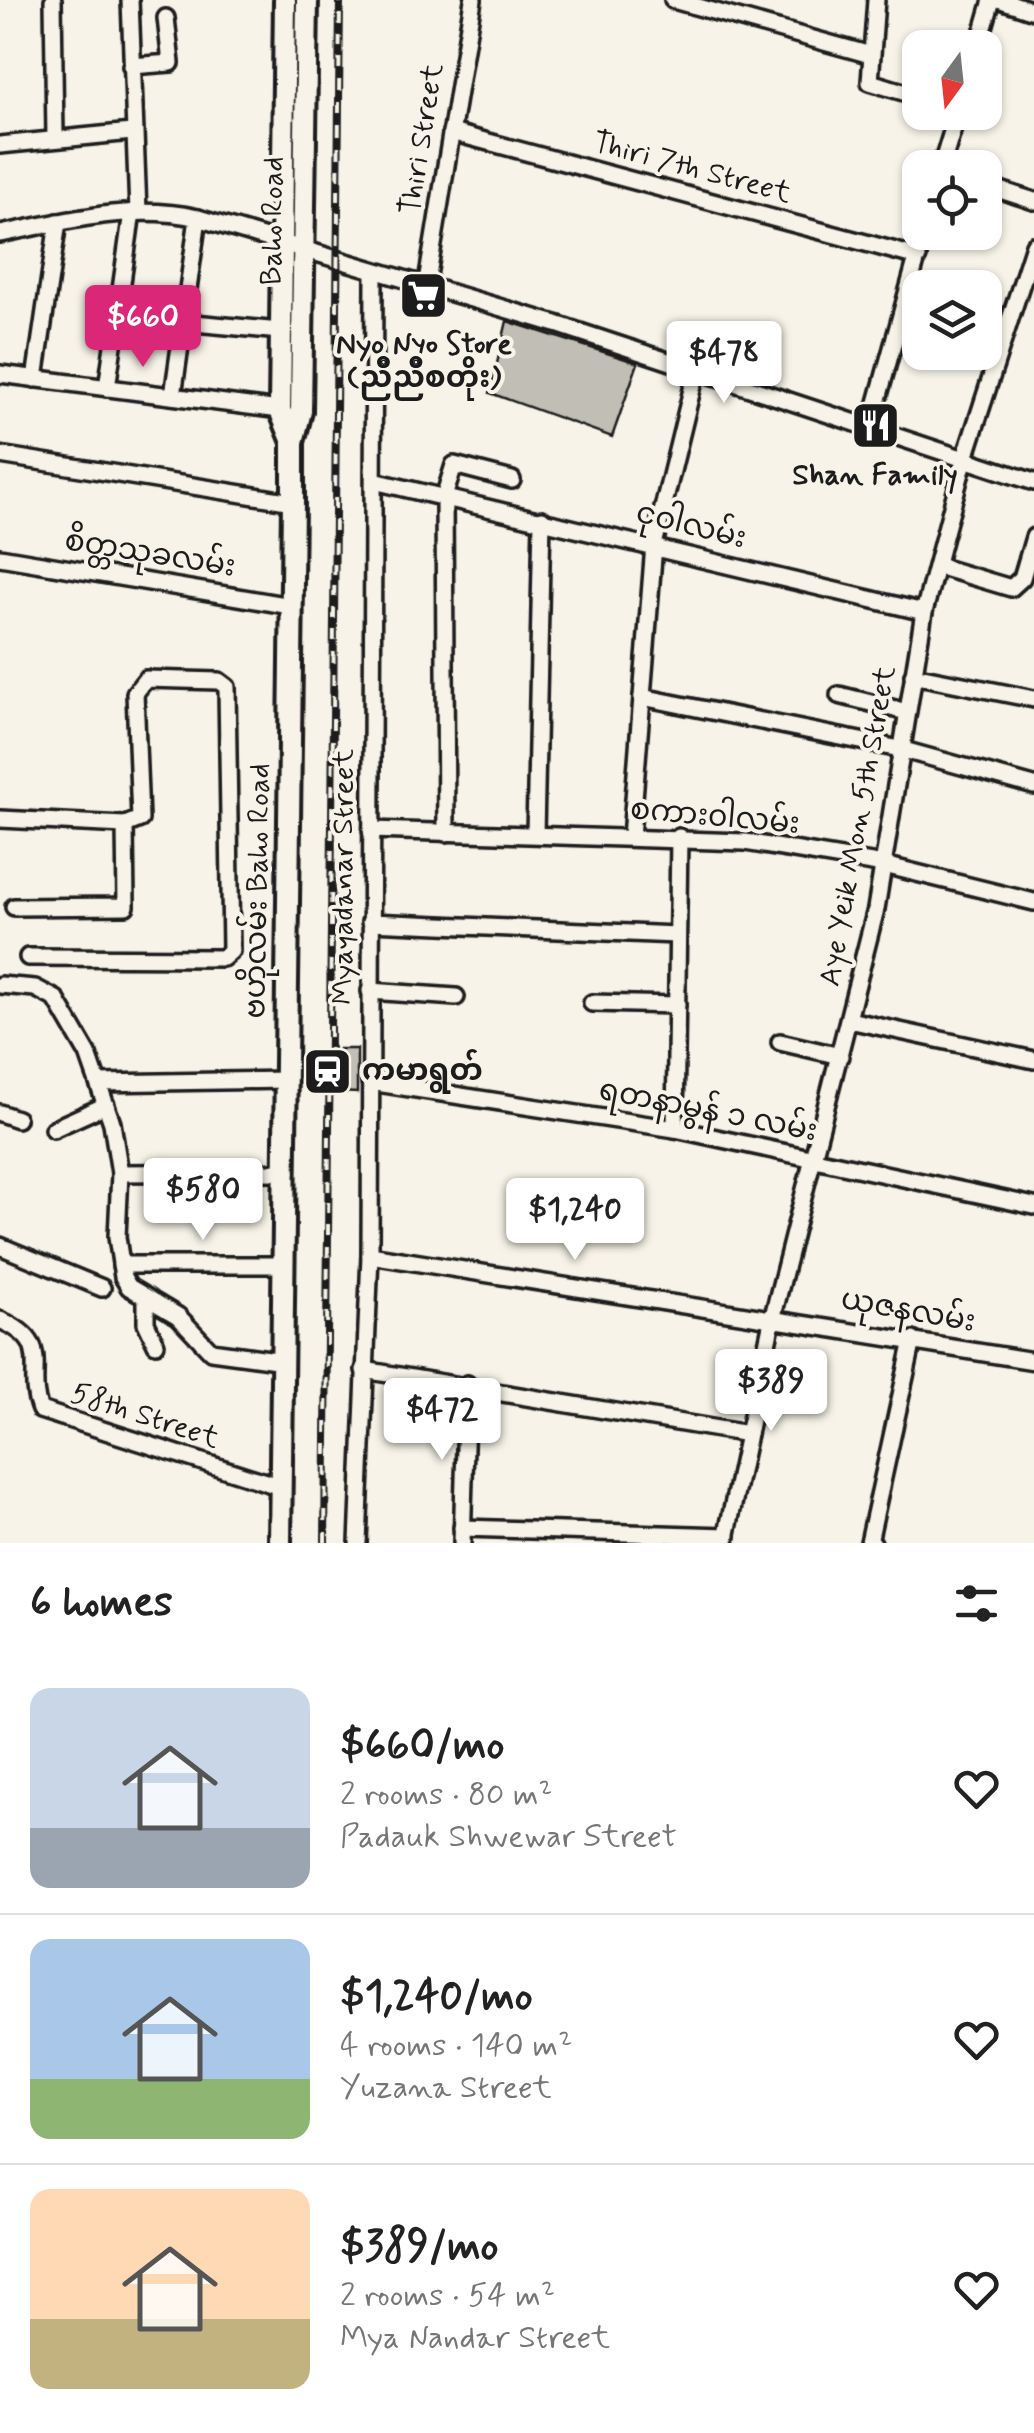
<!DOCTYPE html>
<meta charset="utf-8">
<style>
body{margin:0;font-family:Mynerve,"Noto Sans Myanmar",sans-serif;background:#f6f6f6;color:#222;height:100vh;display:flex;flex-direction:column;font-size:38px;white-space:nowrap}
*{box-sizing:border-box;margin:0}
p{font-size:32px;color:#767676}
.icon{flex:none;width:55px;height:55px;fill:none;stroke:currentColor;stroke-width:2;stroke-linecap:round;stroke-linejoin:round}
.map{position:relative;height:1543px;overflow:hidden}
.details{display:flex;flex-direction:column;background:#fff;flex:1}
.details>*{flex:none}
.needle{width:65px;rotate:195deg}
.controls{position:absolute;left:902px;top:30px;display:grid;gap:20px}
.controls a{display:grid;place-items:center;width:100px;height:100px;border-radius:20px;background:#fff;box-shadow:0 2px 8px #0004;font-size:50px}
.price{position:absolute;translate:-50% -85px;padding:0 22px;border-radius:10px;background:#fff;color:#222;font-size:32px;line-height:65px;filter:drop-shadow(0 2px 5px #0008)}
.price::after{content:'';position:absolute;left:50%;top:60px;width:30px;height:22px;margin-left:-15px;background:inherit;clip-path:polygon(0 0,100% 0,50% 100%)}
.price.on{background:#db2777;color:#fff}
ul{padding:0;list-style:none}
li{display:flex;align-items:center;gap:30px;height:250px;padding:0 30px}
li+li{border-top:2px solid #e0e0e0}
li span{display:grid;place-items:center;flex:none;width:280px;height:200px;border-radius:20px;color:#555}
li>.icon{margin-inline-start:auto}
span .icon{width:120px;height:120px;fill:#fffc;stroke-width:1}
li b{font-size:42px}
h2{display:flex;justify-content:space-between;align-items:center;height:120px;padding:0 30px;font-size:42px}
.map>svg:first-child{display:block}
.building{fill:#c0beb5;stroke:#1c1c1c;stroke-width:2.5}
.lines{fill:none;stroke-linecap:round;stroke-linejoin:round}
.minor-casing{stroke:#1c1c1c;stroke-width:22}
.major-casing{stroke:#1c1c1c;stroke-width:28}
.minor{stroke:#f7f3e8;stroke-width:15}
.major{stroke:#f7f3e8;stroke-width:20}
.rail-casing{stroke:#1c1c1c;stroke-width:8}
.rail{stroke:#f7f3e8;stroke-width:4;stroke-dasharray:11;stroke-linecap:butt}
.labels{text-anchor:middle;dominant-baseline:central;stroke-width:8;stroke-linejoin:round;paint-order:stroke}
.street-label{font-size:30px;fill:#1c1c1c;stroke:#f7f3e8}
.poi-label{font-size:30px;font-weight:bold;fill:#1c1c1c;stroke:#f7f3e8}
</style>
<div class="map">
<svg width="1034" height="1543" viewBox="0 0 1034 1543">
<rect width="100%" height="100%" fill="#f7f3e8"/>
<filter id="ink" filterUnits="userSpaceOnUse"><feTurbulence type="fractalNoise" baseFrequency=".01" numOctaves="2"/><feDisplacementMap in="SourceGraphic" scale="20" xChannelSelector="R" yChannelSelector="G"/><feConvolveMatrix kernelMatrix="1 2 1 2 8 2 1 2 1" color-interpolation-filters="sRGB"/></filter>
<g filter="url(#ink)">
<g class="building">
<polygon points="507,321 638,363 612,437 490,393"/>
<polygon points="339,1049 357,1049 357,1093 339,1092"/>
</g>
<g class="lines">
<defs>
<g id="minor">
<polyline points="53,0 55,137"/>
<polyline points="130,0 138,212"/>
<polyline points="673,0 871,55"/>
<polyline points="876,0 870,82 920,97"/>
<polyline points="1001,0 1034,11"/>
<polyline points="978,48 992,0"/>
<polyline points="131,66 171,63 166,18"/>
<polyline points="451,132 918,257"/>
<polyline points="0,145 132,132"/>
<polyline points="941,168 958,112"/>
<polyline points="985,185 1034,201"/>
<path d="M0 234C66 221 131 203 198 218L556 324 1034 482"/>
<polyline points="426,288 473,0"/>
<polyline points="183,322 280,331"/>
<polyline points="0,374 280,410"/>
<polyline points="35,379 58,222"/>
<polyline points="107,388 132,212"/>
<polyline points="173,396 198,218"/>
<polyline points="870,428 924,232"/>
<polyline points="0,455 293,502"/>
<polyline points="374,481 924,612"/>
<polyline points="0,557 291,606"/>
<polyline points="937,566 1011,588 1022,578 1034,537"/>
<polyline points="913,675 1034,699"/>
<polyline points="839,695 907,712"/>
<polyline points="642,697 900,749 1034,786"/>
<polyline points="0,819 125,825 140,819 135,693 146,679 219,681 227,687 231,951 223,958 28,957"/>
<polyline points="371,830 745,842 884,865 1034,902"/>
<polyline points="446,833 444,497 454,465 512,480"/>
<polyline points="535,834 542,519"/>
<polyline points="631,837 654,545 696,373"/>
<polyline points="14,907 126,906 125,825"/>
<polyline points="370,922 677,935"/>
<polyline points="0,985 35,988 56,999 88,1054 112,1123 120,1173 117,1237 123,1277 129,1287 178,1316 211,1351 284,1361"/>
<polyline points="370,991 456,997"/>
<polyline points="592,1003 677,1005"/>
<polyline points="849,1020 1034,1060"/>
<polyline points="780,1042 840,1056"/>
<polyline points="370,1082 675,1129 1034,1206"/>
<polyline points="98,1083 287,1080"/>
<polyline points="0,1113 17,1119"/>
<polyline points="53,1129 106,1105"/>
<polyline points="675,1129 679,837"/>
<polyline points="120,1173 287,1172"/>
<polyline points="0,1246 102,1288"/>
<polyline points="370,1255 1034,1361"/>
<polyline points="121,1265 285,1265"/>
<polyline points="146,1297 146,1323 156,1344"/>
<path d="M0 1320C56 1344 24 1370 40 1410L281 1487"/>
<polyline points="364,1370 748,1434"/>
<polyline points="462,1528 727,1536"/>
<polyline points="358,1543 370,1255 374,272"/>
<polyline points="462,1543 467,1384"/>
<polyline points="725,1543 773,1316 876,909 924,612 964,461 1034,245"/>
<polyline points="873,1543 869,1542 913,1340"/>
</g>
<g id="major">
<polyline points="293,442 301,411 307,0"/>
<polyline points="280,1543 293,502 293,442 280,410 285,0"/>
</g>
</defs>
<use href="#minor" class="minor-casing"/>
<use href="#major" class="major-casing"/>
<use href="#minor" class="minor"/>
<use href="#major" class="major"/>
<defs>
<polyline id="rail" points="325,1543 340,0"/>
</defs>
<use href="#rail" class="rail-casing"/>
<use href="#rail" class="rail"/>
</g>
</g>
<defs>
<symbol id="supermarket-square" viewBox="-11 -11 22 22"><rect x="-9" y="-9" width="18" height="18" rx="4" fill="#1c1c1c" stroke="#f7f3e8"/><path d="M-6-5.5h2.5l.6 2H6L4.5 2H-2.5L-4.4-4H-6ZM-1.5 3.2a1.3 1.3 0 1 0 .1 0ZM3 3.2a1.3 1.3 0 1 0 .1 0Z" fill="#fff"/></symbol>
<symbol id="restaurant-square" viewBox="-11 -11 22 22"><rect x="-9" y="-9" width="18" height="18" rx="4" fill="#1c1c1c" stroke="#f7f3e8"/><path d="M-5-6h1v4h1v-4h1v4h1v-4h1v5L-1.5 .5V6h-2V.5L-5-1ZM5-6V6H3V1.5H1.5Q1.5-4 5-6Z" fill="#fff"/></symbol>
<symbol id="station-square" viewBox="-11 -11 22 22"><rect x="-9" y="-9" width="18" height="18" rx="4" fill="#1c1c1c" stroke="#f7f3e8"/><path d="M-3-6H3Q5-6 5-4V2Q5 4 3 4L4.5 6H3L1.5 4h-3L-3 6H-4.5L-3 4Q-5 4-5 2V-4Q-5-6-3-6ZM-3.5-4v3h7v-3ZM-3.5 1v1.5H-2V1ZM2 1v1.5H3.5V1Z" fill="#fff"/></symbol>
</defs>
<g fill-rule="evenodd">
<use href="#supermarket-square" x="396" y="268" width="55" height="55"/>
<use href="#restaurant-square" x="848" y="398" width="55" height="55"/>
<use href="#station-square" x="300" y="1044" width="55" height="55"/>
</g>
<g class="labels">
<g class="street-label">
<text transform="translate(422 139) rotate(-81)">Thiri Street</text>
<text transform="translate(692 168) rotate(15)">Thiri 7th Street</text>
<text transform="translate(273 221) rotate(-89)">Baho Road</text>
<text transform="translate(691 526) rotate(14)">ငုဝါလမ်း</text>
<text transform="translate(150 554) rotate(9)">စိတ္တသုခလမ်း</text>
<text transform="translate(715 817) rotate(5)">စကား၀ါလမ်း</text>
<text transform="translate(858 826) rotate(-80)">Aye Yeik Mon 5th Street</text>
<text transform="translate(343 877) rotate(-90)">Myayadanar Street</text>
<text transform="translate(258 891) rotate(-89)">ဗဟိုလမ်း Baho Road</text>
<text transform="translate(708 1111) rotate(11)">ရတနာမွန် ၁ လမ်း</text>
<text transform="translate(908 1311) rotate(10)">ယုဇနလမ်း</text>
<text transform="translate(145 1416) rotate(18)">58th Street</text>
</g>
<g class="poi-label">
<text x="424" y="344">Nyo Nyo Store<tspan x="424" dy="34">(ညိဳညိဳစတိုး)</tspan></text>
<text x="875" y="475">Shan Family</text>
<text x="362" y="1071" text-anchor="start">ကမာရွတ်</text>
</g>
</g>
</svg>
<div class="controls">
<a><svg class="needle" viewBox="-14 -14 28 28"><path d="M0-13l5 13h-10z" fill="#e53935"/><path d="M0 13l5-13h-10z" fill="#767676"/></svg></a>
<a><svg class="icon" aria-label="locate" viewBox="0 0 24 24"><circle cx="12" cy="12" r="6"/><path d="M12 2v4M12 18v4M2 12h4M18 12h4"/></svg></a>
<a><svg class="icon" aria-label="layers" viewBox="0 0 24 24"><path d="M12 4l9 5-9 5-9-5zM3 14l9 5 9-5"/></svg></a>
</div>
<b class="price on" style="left:143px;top:370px">$660</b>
<b class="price" style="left:724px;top:406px">$478</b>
<b class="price" style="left:203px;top:1243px">$580</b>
<b class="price" style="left:575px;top:1263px">$1,240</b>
<b class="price" style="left:771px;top:1434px">$389</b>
<b class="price" style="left:442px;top:1463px">$472</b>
</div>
<section class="details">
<h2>6 homes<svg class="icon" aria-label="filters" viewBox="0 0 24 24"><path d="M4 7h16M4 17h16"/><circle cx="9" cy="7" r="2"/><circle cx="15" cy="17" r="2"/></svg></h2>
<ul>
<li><span style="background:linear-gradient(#c9d6e8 70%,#9aa5b1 0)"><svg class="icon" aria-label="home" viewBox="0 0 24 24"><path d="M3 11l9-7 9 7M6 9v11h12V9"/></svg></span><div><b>$660/mo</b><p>2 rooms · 80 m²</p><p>Padauk Shwewar Street</p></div><svg class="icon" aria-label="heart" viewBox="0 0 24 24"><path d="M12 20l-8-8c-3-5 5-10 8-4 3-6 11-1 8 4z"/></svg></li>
<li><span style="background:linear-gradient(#a9c7e8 70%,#8fb573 0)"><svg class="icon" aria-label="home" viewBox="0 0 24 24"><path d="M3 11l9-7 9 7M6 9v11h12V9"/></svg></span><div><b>$1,240/mo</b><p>4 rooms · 140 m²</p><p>Yuzana Street</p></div><svg class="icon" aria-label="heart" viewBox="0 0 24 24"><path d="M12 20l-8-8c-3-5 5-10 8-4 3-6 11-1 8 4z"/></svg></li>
<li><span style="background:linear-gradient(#ffd9b3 65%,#c2b280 0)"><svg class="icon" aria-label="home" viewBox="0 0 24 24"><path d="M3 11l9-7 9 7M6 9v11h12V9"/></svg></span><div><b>$389/mo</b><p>2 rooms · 54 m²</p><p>Mya Nandar Street</p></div><svg class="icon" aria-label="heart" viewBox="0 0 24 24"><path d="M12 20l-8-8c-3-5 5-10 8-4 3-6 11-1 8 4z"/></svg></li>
</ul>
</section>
